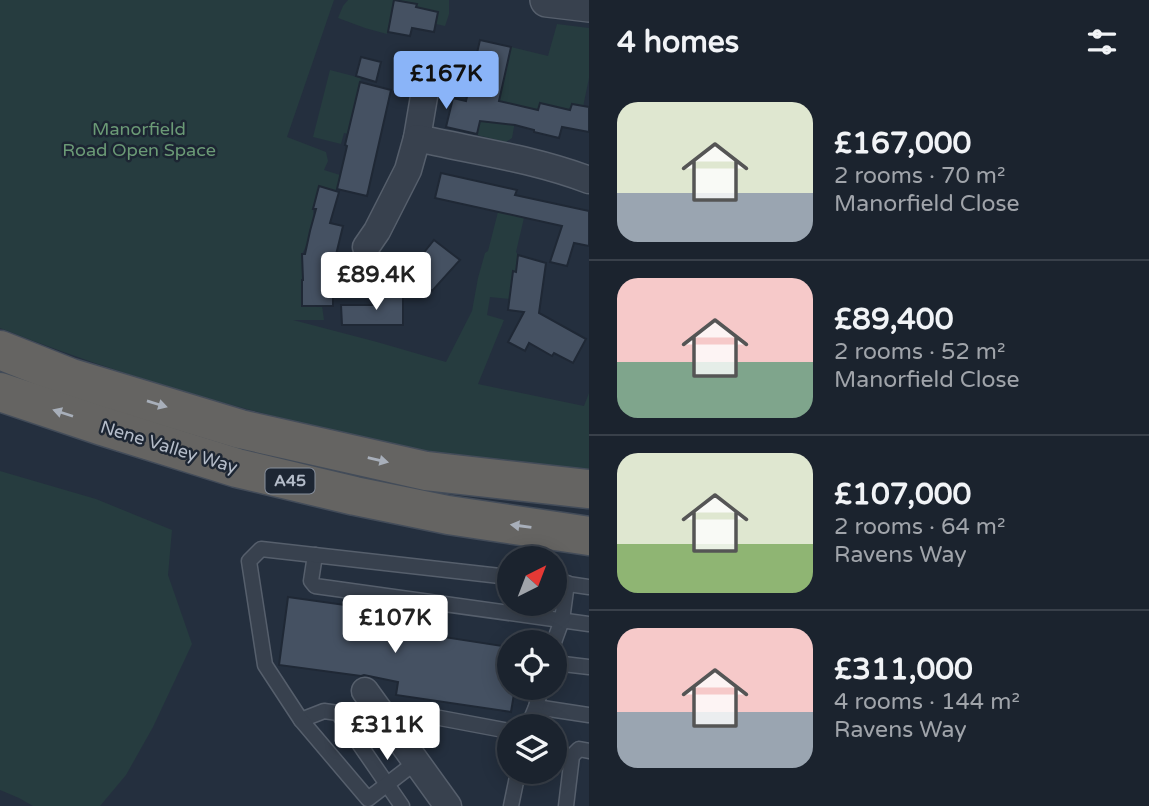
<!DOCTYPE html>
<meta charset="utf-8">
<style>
body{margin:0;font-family:"Varela Round",sans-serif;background:#282f3a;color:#f1f3f6;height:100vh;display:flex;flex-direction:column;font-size:26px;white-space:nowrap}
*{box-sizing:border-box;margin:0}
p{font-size:23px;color:#a0a4aa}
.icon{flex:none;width:38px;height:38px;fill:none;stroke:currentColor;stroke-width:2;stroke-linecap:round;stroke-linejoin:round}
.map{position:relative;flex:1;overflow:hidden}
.details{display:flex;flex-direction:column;background:#1b232e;width:560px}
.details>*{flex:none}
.needle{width:46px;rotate:42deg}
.tools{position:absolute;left:497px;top:546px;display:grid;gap:14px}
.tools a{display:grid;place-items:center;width:70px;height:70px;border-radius:50%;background:#1b232e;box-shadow:0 4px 18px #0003,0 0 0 2px #39404a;font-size:35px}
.price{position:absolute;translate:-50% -60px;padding:0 16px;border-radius:7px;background:#fff;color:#222;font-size:23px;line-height:46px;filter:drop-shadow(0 2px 4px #0008)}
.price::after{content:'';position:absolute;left:50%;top:42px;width:21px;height:16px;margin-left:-10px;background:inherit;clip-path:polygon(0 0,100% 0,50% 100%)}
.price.on{background:#8ab4f8;color:#111}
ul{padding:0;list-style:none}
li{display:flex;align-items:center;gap:21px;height:175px;padding:0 28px}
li+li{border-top:2px solid #39404a}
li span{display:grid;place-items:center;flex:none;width:196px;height:140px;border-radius:21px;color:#555}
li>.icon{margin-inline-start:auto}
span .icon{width:84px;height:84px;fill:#fffc;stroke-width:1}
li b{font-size:30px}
h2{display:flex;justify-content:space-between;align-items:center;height:84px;padding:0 28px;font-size:30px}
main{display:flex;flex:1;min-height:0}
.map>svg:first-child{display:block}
.green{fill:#263c3f}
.building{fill:#455162;stroke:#1f2835;stroke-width:2}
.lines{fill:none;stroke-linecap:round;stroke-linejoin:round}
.service-casing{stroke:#565f6c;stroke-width:17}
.minor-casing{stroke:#565f6c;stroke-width:29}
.tertiary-casing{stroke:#565f6c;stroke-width:36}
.trunk-casing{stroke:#434c59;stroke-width:41}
.service{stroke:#38414e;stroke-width:14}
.minor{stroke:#38414e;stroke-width:26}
.tertiary{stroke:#38414e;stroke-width:33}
.trunk{stroke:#656462;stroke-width:38}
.oneway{fill:#a8afba}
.labels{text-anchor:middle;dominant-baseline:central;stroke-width:5;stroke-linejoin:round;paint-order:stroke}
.shield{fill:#1d2633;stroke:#878f9c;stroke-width:2}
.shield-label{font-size:16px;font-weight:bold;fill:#b4bcc9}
.park-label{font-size:18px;fill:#6b9a76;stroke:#1d2633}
.street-label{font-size:18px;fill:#b4bcc9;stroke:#1d2633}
</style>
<main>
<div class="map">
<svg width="589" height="806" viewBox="0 0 589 806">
<rect width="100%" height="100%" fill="#242f3e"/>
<g class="green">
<path d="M0 0H334L287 137 326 152 328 161 324 170 340 175 336 191 320 186 313 209 314 218 307 244 302 254V306H322L324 320H293L377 342 446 362 472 311 478 278 485 253 488 251 498 212 524 218 516 252 518 255 516 272 514 271 511 299 490 297 487 315 504 320 478 384 584 406 589 393V477C533 469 477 461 422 450 278 421 136 382 0 328Z"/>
<polygon points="348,0 394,0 387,34 365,28 338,18 343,6"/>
<polygon points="397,0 449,0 449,14 445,26 436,24 438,12 416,7 416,4"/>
<polygon points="557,24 589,28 589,78 583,107 570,110 541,103 538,110 518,105 512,138 506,142 477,135 484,101 498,104 511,47 548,56"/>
<polygon points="330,70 361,78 354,107 353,135 344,133 341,144 313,137"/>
<polygon points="0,471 96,499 172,530 168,575 192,644 153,727 126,775 100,806 33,806 19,798 0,790"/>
</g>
<g class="building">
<polygon points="394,0 417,4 416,7 438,12 434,32 412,28 410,36 388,32"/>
<polygon points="480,40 511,47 499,101 538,110 540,103 570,110 572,104 589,107 589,132 562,127 559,138 534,132 534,130 515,125 480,121 477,134 446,127 453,98 466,101"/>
<polygon points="361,57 381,62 376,82 356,76"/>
<polygon points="360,82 391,90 367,196 337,189 347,146 345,145"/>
<polygon points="441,173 517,190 515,195 589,211 589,246 574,243 567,266 550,262 562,226 435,198"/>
<polygon points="319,186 339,192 330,223 343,226 333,267 333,306 302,306 302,280 303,280 302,254 305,254 310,231 316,209 313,209"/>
<polygon points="434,240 460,260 432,291 416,278 429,261 422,255"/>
<polygon points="518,255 546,263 539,313 586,339 573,363 554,353 552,356 529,343 525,351 508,342 524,312 508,310 513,271 516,272"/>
<polygon points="375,294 403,294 403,325 342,325 341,305 375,305"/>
<polygon points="288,597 395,612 392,629 509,647 509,688 515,688 511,712 396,695 398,682 364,675 361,676 279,665"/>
</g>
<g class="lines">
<defs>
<g id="service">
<polyline points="315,555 311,581 315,586 589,624"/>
<polyline points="555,582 589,587"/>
<polyline points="554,642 562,620 567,583"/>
<polyline points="555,663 589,667"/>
<polyline points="536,707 589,715"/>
<polyline points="440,718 509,731"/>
<polyline points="301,720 324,711 338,713 402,806"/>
<polyline points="528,726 536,707 541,688"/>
<polyline points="416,762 368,799 301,720 265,665 249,561 261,549 509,577"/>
<polyline points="511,806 518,772"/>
<polyline points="566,806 572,756 579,749 589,751"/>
</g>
<g id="minor">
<polyline points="417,138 428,73"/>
<path d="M366 247 377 231 408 170 417 138C475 151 534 159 589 180"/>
<polyline points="365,691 448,806"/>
</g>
<polyline id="tertiary" points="547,0 589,5"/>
<g id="trunk">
<polyline points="0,350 71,378 240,429 426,471 589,489"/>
<polyline points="0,392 102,426 237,468 355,496 448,515 589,536"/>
</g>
</defs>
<use href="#service" class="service-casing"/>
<use href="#minor" class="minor-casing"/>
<use href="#tertiary" class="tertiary-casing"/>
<use href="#trunk" class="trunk-casing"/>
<use href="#service" class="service"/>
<use href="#minor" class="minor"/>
<use href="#tertiary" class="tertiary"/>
<use href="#trunk" class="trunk"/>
</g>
<defs><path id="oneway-solid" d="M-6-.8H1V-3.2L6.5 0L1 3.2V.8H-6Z" transform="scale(1.75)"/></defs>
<g class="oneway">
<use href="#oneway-solid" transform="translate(157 404) rotate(17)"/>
<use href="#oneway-solid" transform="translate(63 413) rotate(-162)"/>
<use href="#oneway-solid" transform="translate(378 460) rotate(13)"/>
<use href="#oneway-solid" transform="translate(521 526) rotate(-172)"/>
</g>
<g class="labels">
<rect class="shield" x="265.5" y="468.5" width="49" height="25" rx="5"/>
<g class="shield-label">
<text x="290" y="481">A45</text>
</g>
<g class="park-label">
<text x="139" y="129">Manorfield<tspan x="139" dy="21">Road Open Space</tspan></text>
</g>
<g class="street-label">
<text transform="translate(169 447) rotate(17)">Nene Valley Way</text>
</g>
</g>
</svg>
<div class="tools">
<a><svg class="needle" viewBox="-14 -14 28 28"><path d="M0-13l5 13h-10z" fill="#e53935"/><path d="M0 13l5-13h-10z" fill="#a0a4aa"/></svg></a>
<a><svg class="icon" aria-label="locate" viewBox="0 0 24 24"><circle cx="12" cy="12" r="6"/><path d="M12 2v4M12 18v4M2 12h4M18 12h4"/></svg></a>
<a><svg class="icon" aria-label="layers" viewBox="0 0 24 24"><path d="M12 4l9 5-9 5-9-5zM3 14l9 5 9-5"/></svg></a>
</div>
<b class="price on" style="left:446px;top:111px">£167K</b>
<b class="price" style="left:376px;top:312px">£89.4K</b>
<b class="price" style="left:395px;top:655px">£107K</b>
<b class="price" style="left:387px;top:762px">£311K</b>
</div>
<section class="details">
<h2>4 homes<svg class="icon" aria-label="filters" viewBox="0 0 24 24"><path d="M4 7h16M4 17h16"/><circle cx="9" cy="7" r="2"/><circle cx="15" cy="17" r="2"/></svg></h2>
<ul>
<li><span style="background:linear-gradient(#dfe7d0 65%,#9aa5b1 0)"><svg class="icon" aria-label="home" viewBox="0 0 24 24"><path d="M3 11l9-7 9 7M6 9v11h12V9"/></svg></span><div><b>£167,000</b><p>2 rooms · 70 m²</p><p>Manorfield Close</p></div></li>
<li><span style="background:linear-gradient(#f6c9c9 60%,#7fa58c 0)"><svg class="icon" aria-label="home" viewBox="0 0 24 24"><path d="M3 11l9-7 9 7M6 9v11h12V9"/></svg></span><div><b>£89,400</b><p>2 rooms · 52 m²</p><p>Manorfield Close</p></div></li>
<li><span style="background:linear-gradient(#dfe7d0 65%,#8fb573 0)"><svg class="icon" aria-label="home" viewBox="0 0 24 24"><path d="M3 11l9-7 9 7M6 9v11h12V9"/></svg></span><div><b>£107,000</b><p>2 rooms · 64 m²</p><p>Ravens Way</p></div></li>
<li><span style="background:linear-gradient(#f6c9c9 60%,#9aa5b1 0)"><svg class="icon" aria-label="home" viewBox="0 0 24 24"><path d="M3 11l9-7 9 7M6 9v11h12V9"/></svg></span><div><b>£311,000</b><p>4 rooms · 144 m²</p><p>Ravens Way</p></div></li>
</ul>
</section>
</main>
